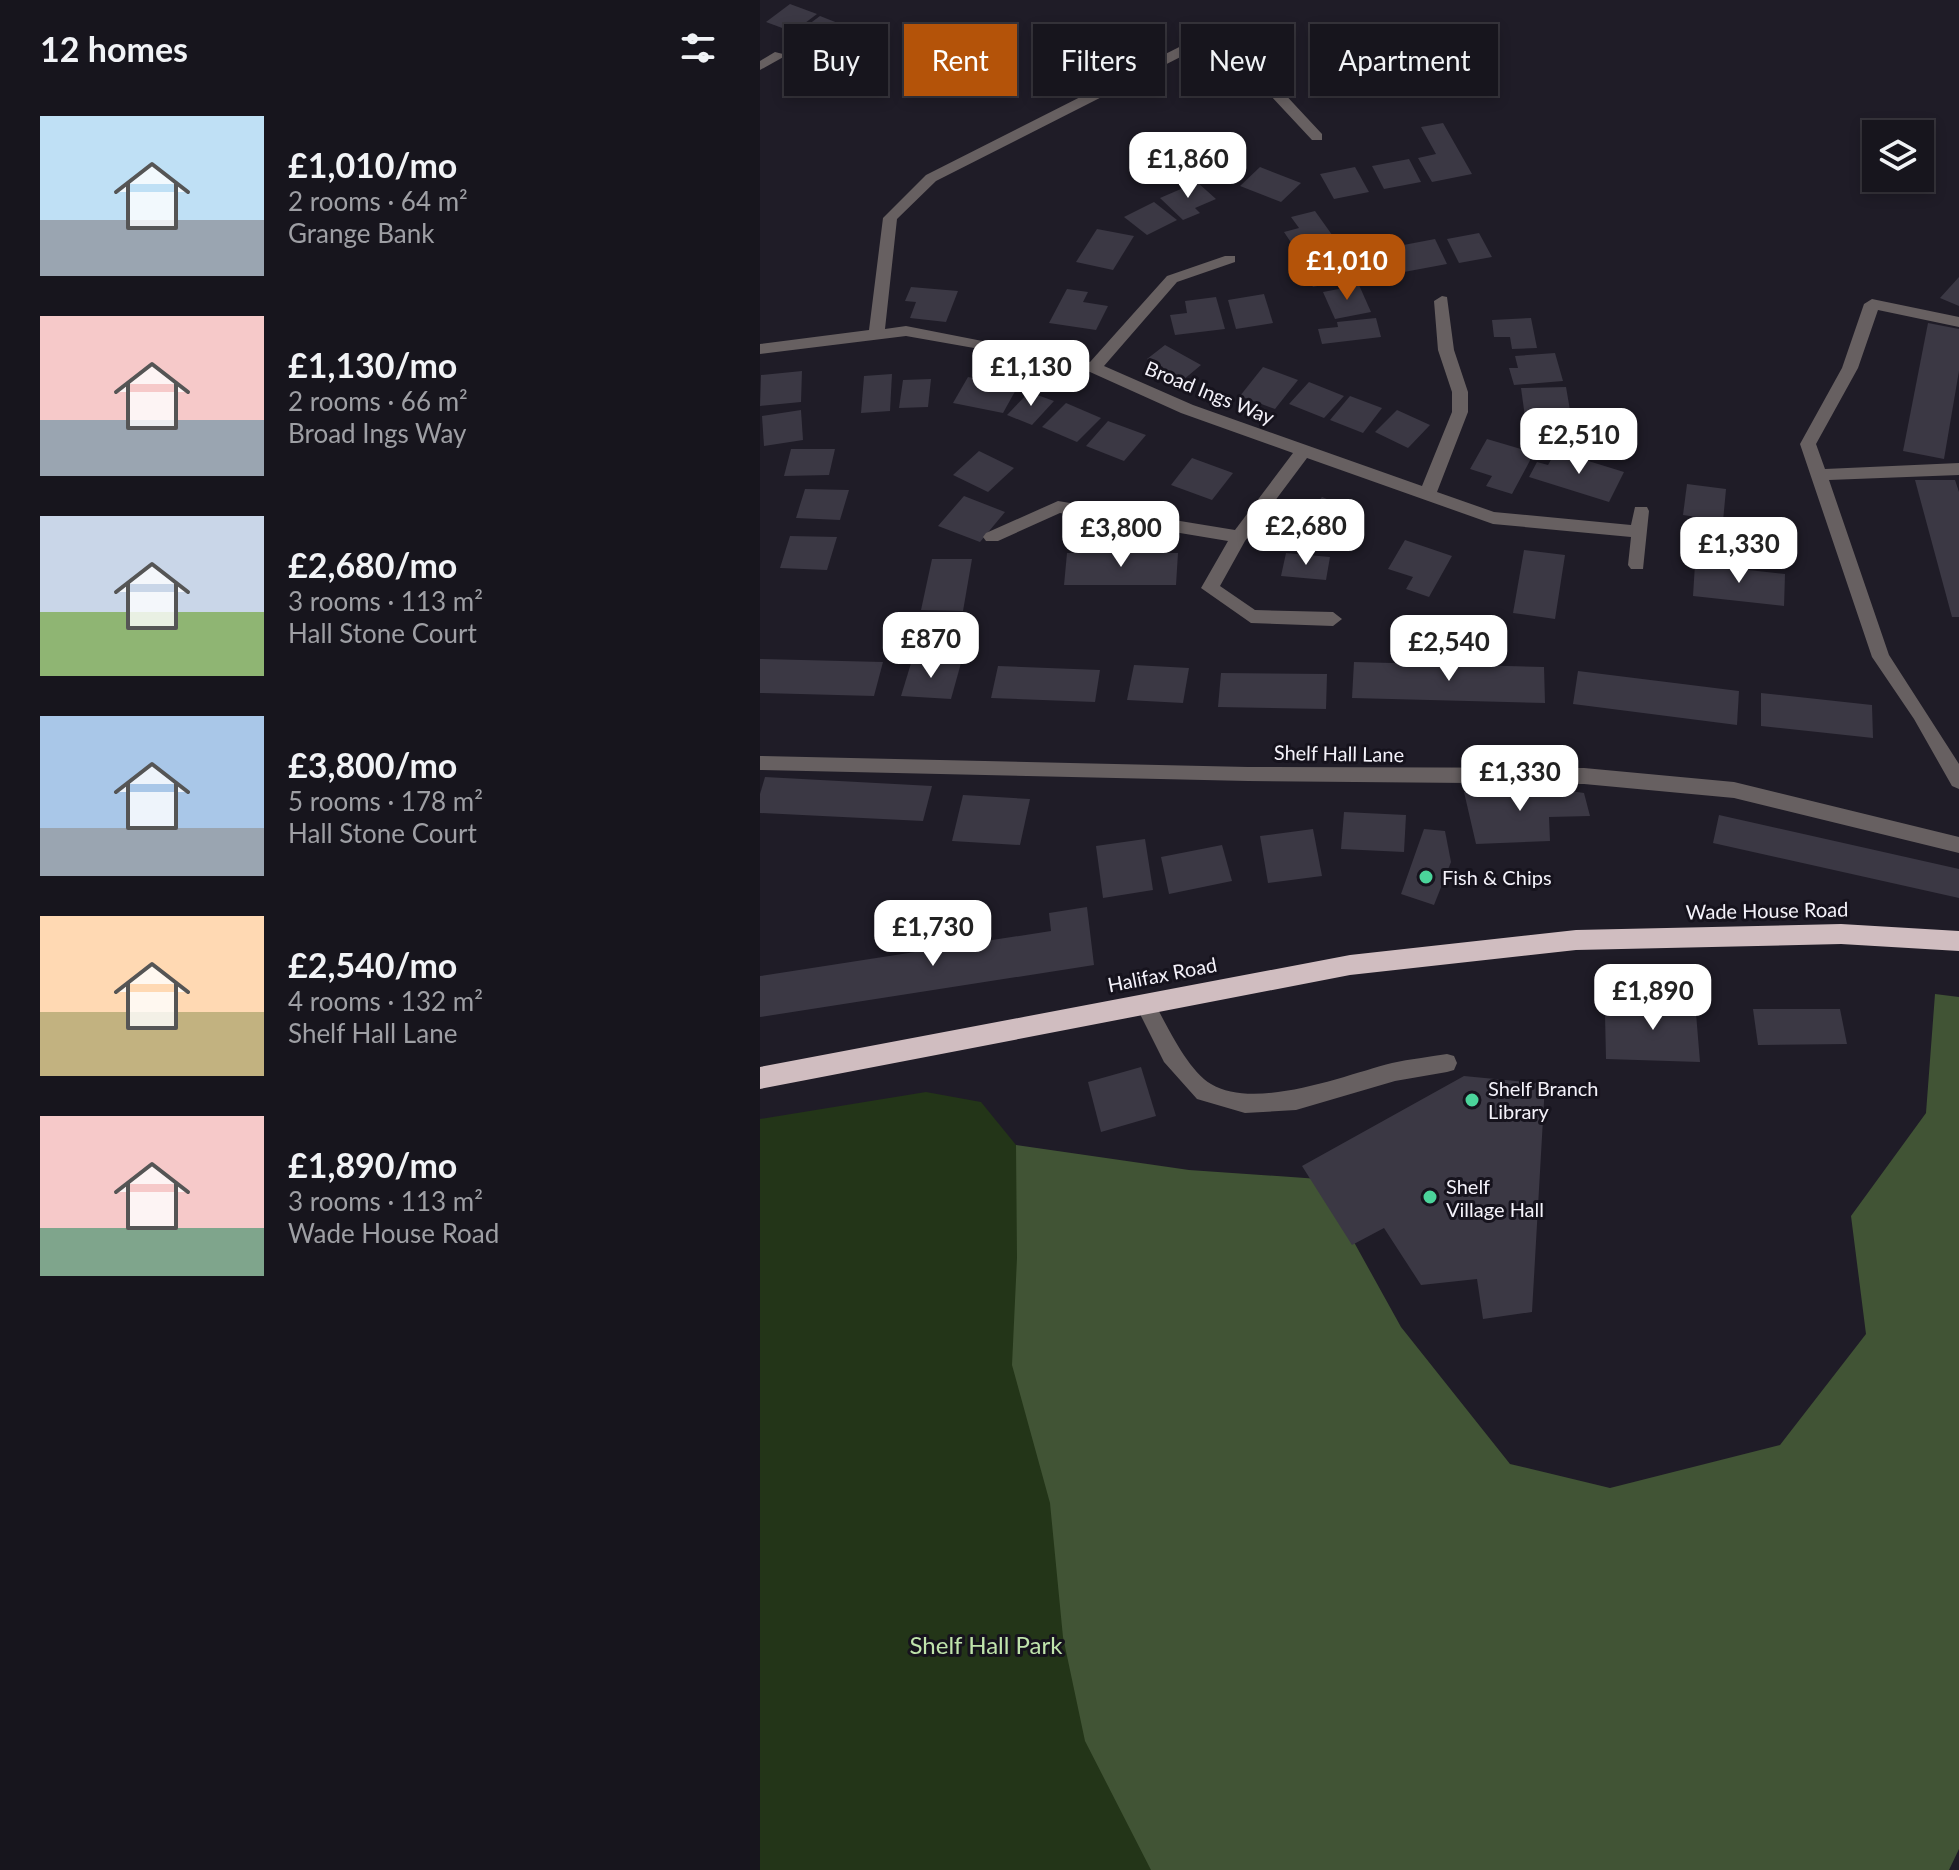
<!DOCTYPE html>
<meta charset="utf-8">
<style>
body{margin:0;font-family:Lato,sans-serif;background:#201e26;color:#f1f3f6;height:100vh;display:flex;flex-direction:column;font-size:30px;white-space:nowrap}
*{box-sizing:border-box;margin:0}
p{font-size:26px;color:#9e9fa4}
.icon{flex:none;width:44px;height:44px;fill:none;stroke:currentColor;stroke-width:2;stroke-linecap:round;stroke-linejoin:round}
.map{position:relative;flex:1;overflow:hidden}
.side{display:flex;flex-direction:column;background:#17151d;width:760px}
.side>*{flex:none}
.banner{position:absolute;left:24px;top:24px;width:760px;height:72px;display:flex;gap:16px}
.tools{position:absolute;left:1102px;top:120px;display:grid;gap:16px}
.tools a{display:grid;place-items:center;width:72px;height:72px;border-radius:0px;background:#17151d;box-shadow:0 4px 12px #0003,0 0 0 2px #36343b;font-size:40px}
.price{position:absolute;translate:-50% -68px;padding:0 18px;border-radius:16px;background:#fff;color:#222;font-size:26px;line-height:52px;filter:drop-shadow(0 2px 4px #0008)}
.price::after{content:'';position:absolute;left:50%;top:48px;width:24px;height:18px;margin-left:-12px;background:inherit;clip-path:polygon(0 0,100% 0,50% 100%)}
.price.active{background:#b45309;color:#fff}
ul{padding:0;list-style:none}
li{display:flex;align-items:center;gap:24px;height:200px;padding:0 40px}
li span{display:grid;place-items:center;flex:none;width:224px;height:160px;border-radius:0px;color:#555}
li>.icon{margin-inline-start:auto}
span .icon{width:96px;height:96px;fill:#fffc;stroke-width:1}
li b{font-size:34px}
h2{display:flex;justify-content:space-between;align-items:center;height:96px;padding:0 40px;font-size:34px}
.tag{padding:0 28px;border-radius:0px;background:#17151d;box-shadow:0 4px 12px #0003,0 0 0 2px #36343b;font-size:28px;line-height:72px}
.tag.active{background:#b45309;color:#fff}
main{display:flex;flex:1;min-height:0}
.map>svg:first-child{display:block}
.green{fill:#233518}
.forest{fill:#415435}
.building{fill:#3b3844}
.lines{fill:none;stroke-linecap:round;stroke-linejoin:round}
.lane{fill:#676061;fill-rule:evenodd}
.street{fill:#676061;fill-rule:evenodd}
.highway{fill:#d0bdc0;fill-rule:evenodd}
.poi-dot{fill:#4bd49b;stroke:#16131d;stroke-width:3}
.labels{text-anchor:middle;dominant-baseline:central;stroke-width:6;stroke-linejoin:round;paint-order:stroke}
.street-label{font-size:20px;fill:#f4f2fa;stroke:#16131d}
.poi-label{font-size:20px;fill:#f4f2fa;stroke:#16131d;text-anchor:start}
.near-park-label{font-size:24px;fill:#c0e4ac;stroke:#16131d}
</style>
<main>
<section class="side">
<h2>12 homes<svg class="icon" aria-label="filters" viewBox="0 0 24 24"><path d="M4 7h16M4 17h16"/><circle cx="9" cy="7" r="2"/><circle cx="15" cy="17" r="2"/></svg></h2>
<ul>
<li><span style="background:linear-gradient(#bfe0f5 65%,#9aa5b1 0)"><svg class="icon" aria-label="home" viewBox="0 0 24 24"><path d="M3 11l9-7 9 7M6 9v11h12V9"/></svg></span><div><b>£1,010/mo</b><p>2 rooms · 64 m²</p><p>Grange Bank</p></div></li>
<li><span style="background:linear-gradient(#f6c9c9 65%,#9aa5b1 0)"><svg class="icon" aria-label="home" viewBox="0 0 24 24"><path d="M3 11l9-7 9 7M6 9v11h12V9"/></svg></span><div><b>£1,130/mo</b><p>2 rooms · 66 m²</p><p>Broad Ings Way</p></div></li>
<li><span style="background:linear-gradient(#c9d6e8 60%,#8fb573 0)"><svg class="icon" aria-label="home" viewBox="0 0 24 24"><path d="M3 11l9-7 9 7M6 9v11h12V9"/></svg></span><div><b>£2,680/mo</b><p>3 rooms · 113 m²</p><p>Hall Stone Court</p></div></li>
<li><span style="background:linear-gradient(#a9c7e8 70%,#9aa5b1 0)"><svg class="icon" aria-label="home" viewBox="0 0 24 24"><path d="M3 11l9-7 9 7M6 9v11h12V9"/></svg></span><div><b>£3,800/mo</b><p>5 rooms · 178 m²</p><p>Hall Stone Court</p></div></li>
<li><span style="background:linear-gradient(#ffd9b3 60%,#c2b280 0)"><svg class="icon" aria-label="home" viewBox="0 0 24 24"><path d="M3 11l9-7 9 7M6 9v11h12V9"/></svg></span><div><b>£2,540/mo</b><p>4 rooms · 132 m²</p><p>Shelf Hall Lane</p></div></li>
<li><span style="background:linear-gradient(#f6c9c9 70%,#7fa58c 0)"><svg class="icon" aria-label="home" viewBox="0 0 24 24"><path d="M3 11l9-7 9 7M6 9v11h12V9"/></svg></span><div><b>£1,890/mo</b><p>3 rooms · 113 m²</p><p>Wade House Road</p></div></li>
</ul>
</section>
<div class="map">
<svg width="1199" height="1870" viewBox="0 0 1199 1870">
<rect width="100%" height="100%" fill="#1f1c27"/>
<polygon class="green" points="166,1092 221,1102 256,1145 570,1870 0,1870 0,1119"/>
<polygon class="forest" points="1175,994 1199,997 1199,1849 1189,1870 391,1870 325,1741 303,1637 290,1503 252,1365 257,1258 256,1145 429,1170 559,1179 641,1327 750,1464 850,1488 1020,1445 1106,1334 1091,1216 1166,1113"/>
<g class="building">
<polygon points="30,4 57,14 33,32 6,22"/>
<polygon points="60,16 88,27 65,43 37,33"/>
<polygon points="683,123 712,174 672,182 658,158 676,154 661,127"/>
<polygon points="649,159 661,182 624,189 612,166"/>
<polygon points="500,167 541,183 521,202 480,186"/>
<polygon points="595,167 609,192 574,199 560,174"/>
<polygon points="437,182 456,199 435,208 440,213 423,220 400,198"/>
<polygon points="394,202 417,220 387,235 364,217"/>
<polygon points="555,211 575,239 536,250 524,232 539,228 531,217"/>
<polygon points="337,229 374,236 353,270 316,262"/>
<polygon points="719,233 732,257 699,263 687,239"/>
<polygon points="675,239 687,264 644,272 633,247"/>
<polygon points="588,255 600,276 553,287 541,266"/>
<polygon points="1199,277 1199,306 1180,298"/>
<polygon points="599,285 611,312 575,319 563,292"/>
<polygon points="151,287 198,291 186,322 150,318 156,302 145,301"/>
<polygon points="307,289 328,292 323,302 348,306 336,330 289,323"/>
<polygon points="504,294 513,323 476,329 468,300"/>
<polygon points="456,297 465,329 415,335 410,315 427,313 425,301"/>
<polygon points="616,318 621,337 562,344 558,329 578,327 577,322"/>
<polygon points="771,318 777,348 752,349 750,337 734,337 732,320"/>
<polygon points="1168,323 1199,329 1199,371 1184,459 1143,451"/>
<polygon points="405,345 441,365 417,385 396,373 403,367 387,359"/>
<polygon points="795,353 803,381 754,385 749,368 758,368 755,356"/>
<polygon points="503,367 538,380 515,409 480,396"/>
<polygon points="42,371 41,402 0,406 1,375"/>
<polygon points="132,374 130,411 101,413 104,376"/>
<polygon points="208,377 258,386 243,413 193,403"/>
<polygon points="171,379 168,407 139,408 143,380"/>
<polygon points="549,382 584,396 564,418 529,404"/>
<polygon points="806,387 811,416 765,417 761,388"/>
<polygon points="269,392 294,401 272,425 247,415"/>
<polygon points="590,396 622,408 603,433 570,420"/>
<polygon points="306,403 341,418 317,442 282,427"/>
<polygon points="41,410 43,440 4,446 2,416"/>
<polygon points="637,410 670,425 648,448 615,432"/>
<polygon points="348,421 386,435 364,461 326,446"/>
<polygon points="727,439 774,453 752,494 726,486 732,476 710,469"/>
<polygon points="31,449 75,449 69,475 24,476"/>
<polygon points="219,451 254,468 228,492 193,475"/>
<polygon points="796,451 864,472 849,502 769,477 777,462 788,465"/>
<polygon points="432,458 473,473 452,500 411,485"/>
<polygon points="1155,480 1195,480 1199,492 1199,617 1192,617"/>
<polygon points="927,484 966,489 963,521 923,515"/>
<polygon points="45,489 89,490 80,520 36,518"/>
<polygon points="204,496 245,512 220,542 178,526"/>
<polygon points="562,497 603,514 576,548 561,542 556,547 530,536"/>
<polygon points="30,536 77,537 67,570 20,568"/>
<polygon points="645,540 692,556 669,597 646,589 653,577 628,569"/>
<polygon points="764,550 805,555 795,619 753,613"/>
<polygon points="307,553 418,553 416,585 304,585"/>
<polygon points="526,553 570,557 566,580 521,576"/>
<polygon points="172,559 212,559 203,611 161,610"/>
<polygon points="935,564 1025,574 1024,606 933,596"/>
<polygon points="0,659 123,662 114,696 0,693"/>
<polygon points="152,660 201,663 191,699 141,696"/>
<polygon points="594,662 784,667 785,703 592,698"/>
<polygon points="374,665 429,668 423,703 367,700"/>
<polygon points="238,666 340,670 335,702 231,698"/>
<polygon points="818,671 979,691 977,725 813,704"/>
<polygon points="461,673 567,674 566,709 458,707"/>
<polygon points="1001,693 1112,705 1113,738 1001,726"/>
<polygon points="5,777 172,786 163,821 0,813 0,794"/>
<polygon points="768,785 824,793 830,816 789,817 790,841 716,844 704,792"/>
<polygon points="203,795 270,799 260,845 192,841"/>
<polygon points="584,812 646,815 644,852 581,849"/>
<polygon points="959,815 1199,869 1199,898 953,843"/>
<polygon points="553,829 562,876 508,883 500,836"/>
<polygon points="664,829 685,831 691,862 674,905 641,894"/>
<polygon points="385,839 393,890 343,898 336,846"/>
<polygon points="462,845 472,881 409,894 401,857"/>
<polygon points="327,907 334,965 0,1017 0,976 291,931 289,913"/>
<polygon points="877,994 915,995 916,1012 936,1013 940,1062 846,1059 845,1014 878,1015"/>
<polygon points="993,1009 1080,1009 1087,1044 998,1045"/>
<polygon points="381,1067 396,1116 341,1132 328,1082"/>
<polygon points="704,1076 785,1084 772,1312 723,1319 717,1279 661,1285 624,1228 592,1245 542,1166"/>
</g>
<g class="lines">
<g class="lane">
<polygon points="1112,299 1199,317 1199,327 1118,310 1098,368 1056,444 1065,469 1199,463 1199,475 1069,480 1129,655 1199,764 1199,789 1192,786 1154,719 1112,657 1040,444 1082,368 1104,304"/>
<path d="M385 995 392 998C405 1022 427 1070 451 1084 496 1111 585 1075 632 1063 650 1059 669 1057 687 1054L694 1056 697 1063 694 1070 687 1072 635 1081 536 1110 485 1113 437 1099 404 1062 375 1004 378 998Z"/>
</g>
<g class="street">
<polygon points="441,36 465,36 480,46 562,134 562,140 552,140 470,52 457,43 448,43 176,181 137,219 125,329 146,326 330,362 407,276 465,256 475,256 475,262 417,282 344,366 433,405 662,486 692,412 692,392 678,350 674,301 682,296 687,297 694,350 708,392 708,412 677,492 734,512 871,525 875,507 887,507 889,511 883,569 871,569 868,565 871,537 733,524 547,458 485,541 460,586 495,610 573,612 582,619 573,626 491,623 441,588 468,541 300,513 238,541 226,541 223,537 226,533 298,501 475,530 533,453 421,413 330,372 260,356 146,336 0,354 0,344 109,330 123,218 166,175"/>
<polygon points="15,52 27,55 0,70 0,61"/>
<polygon points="0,756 488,767 824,768 974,782 1199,837 1199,853 974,798 824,784 488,781 0,770"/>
</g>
<polygon class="highway" points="1081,924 1199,931 1199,951 1081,944 816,950 590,975 0,1089 0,1067 590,955 816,930"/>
</g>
<g class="poi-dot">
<circle cx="666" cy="877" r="8"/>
<circle cx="712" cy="1100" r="8"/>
<circle cx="670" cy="1197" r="8"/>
</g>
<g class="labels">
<g class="street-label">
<text transform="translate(450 392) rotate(22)">Broad Ings Way</text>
<text transform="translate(579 753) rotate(1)">Shelf Hall Lane</text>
<text transform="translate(1007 910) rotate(-1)">Wade House Road</text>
<text transform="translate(402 974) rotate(-11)">Halifax Road</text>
</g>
<g class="poi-label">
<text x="682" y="877">Fish &amp; Chips</text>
<text x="728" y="1088">Shelf Branch<tspan x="728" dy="23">Library</tspan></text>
<text x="686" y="1186">Shelf<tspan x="686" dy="23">Village Hall</tspan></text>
</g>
<g class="near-park-label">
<text x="226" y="1644">Shelf Hall Park</text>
</g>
</g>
</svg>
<div class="tools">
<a><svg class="icon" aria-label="layers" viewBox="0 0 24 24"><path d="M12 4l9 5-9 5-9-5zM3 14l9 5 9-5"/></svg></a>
</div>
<b class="price" style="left:428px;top:200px">£1,860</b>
<b class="price active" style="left:587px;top:302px">£1,010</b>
<b class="price" style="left:271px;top:408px">£1,130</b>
<b class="price" style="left:819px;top:476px">£2,510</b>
<b class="price" style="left:546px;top:567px">£2,680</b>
<b class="price" style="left:361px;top:569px">£3,800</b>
<b class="price" style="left:979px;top:585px">£1,330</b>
<b class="price" style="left:171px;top:680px">£870</b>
<b class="price" style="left:689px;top:683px">£2,540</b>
<b class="price" style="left:760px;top:813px">£1,330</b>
<b class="price" style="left:173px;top:968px">£1,730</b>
<b class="price" style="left:893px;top:1032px">£1,890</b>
<div class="banner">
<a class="tag">Buy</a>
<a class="tag active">Rent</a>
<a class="tag">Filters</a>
<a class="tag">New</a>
<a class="tag">Apartment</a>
</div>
</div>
</main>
